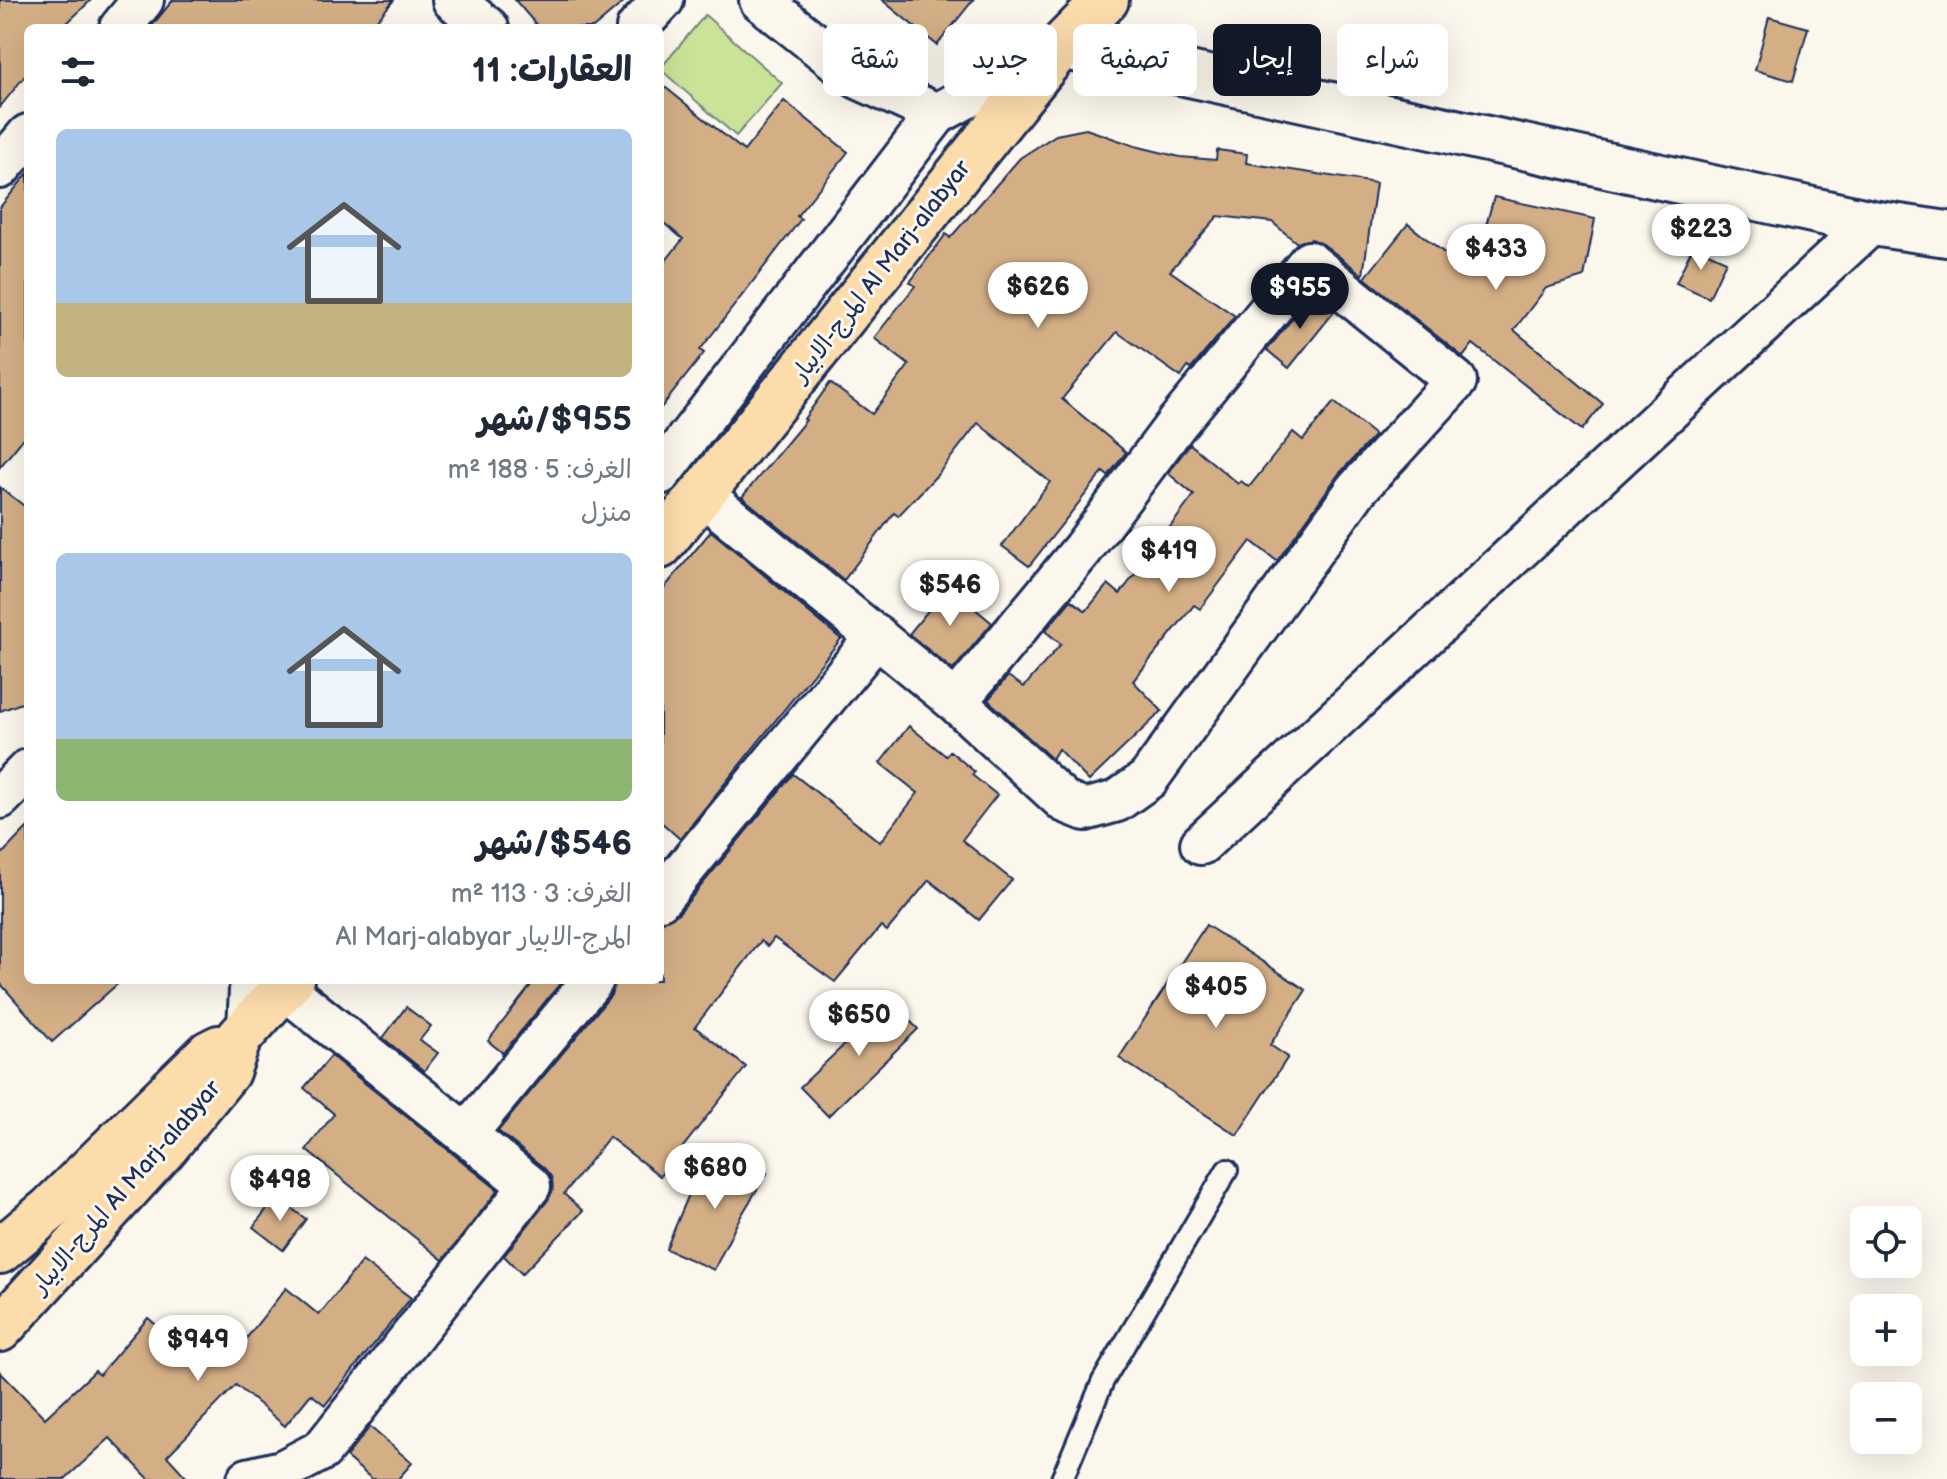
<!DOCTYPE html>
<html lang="ar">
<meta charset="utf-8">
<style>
body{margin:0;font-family:"Balsamiq Sans","Playpen Sans Arabic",sans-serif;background:#f6f6f7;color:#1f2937;direction:rtl;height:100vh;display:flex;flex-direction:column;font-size:30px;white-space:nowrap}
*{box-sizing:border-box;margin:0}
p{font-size:26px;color:#747a83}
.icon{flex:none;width:44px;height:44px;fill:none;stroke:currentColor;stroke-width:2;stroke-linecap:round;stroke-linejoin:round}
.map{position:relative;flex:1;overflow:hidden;direction:ltr}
.sheet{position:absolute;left:24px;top:24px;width:640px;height:960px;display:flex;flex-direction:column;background:#fff;border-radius:12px;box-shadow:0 8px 32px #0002;direction:rtl}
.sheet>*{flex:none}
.hud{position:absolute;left:688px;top:24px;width:760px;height:72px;direction:rtl;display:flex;gap:16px}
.fabs{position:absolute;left:1850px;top:1206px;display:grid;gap:16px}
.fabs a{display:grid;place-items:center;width:72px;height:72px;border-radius:12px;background:#fff;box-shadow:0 8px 32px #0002;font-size:40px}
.price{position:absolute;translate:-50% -68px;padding:0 18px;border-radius:28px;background:#fff;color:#222;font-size:26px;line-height:52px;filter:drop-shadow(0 2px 4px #0008)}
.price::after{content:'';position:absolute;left:50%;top:48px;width:24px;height:18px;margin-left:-12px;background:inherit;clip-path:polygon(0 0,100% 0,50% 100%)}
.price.active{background:#111827;color:#fff}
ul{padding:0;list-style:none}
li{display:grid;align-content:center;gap:16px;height:424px;padding:0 32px}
li span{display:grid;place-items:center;height:248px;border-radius:12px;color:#555}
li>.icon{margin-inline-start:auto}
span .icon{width:144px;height:144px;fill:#fffc;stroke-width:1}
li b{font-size:34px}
h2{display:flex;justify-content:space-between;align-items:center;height:96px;padding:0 32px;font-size:34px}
.tag{padding:0 28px;border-radius:12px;background:#fff;box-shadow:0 8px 32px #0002;font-size:28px;line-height:72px}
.tag.active{background:#111827;color:#fff}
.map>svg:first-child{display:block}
.green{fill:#cbe399;stroke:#73897c;stroke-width:2}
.building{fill:#d4af86;stroke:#1b2f5e;stroke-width:2}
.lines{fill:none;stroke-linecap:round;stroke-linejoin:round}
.service-casing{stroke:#1b2f5e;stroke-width:26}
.minor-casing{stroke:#1b2f5e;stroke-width:46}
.tertiary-casing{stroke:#1b2f5e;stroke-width:50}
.primary-casing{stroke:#1b2f5e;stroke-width:50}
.service{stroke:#fbf7ec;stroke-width:20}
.minor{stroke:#fbf7ec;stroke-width:40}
.tertiary{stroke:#fbf7ec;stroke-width:44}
.primary{stroke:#fddcac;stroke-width:44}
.labels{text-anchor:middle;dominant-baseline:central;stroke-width:6;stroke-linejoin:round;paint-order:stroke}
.street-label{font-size:24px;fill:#1b2f5e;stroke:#fbf7ec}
</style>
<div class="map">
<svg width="1947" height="1479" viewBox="0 0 1947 1479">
<rect width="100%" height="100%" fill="#fbf7ec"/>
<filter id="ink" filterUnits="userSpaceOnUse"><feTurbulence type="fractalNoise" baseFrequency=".0125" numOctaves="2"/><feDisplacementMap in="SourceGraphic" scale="16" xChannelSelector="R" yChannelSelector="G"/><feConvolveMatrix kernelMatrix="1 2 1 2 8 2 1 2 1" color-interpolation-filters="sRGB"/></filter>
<g filter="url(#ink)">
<polygon class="green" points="705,15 782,83 736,136 660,69"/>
<g class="building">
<polygon points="0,0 91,0 62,28 28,28 28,72 0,107"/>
<polygon points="173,0 394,0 370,28 150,28"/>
<polygon points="515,0 626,0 593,28 539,28"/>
<polygon points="882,0 973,0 937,45"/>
<polygon points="1769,17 1808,28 1793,81 1755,70"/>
<polygon points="660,83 744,151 784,101 848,152 797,216 801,219 700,350 704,353 660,409 660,268 683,239 660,220"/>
<polygon points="1086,129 1135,146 1180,157 1216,160 1217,150 1247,154 1246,163 1376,183 1363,275 1323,244 1312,239 1297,243 1272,222 1218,216 1170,271 1235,316 1191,369 1188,367 1181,377 1117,332 1062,399 1126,452 1108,476 1103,472 1029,566 1002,546 1050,482 978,423 938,474 898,516 894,513 844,580 742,497 806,420 804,419 830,383 872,414 909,365 874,338 915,286 910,282 946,234 950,238 1020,158 1056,135"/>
<polygon points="28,173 28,433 0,467 0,207"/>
<polygon points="1494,197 1595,219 1584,277 1546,288 1514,330 1603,404 1582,430 1473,344 1463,357 1365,278 1408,224 1472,275"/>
<polygon points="1693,246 1726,261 1709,298 1676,283"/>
<polygon points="1312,294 1334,312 1289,368 1267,350"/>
<polygon points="1334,402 1375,435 1338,475 1277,561 1251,541 1200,609 1194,605 1133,681 1162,711 1089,781 1058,749 1052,759 988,700 1008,676 1024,687 1061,644 1045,631 1071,600 1086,611 1108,584 1120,594 1194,495 1168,473 1190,444 1238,484 1241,481 1249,487 1293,432 1303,440"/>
<polygon points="0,487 28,509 28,695 22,703 0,711"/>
<polygon points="711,531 841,639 680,839 660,821 660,593"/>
<polygon points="948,586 992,623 953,670 909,634"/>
<polygon points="909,726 946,756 950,751 975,772 972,775 997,795 962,840 1012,880 979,920 929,880 887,931 881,926 835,982 774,938 768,946 761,941 695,1027 746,1067 660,1176 609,1137 564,1194 583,1211 522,1274 504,1256 548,1200 553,1190 552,1178 544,1168 498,1131 611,995 615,980 660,980 660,923 678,914 793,774 880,842 918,793 880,763"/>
<polygon points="28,827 28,980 122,980 52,1042 0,983 0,856"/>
<polygon points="1206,925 1306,990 1270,1045 1288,1057 1237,1135 1119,1058"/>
<polygon points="535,980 563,980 503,1053 488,1041"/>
<polygon points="890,1001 918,1029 828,1116 800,1087"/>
<polygon points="406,1007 431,1026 420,1040 438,1053 424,1071 383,1038"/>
<polygon points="331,1056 498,1190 443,1260 306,1150 334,1114 304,1088"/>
<polygon points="734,1151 767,1173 738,1221 714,1270 666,1249 689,1194"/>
<polygon points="276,1197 306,1219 283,1250 253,1227"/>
<polygon points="362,1261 411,1298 325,1405 311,1394 285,1426 236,1385 167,1456 188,1479 149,1479 110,1438 65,1479 0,1479 0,1372 45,1418 95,1371 99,1375 148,1318 203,1365 228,1334 241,1345 286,1288 319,1315"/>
<polygon points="370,1427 412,1463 398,1479 372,1479 346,1457"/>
</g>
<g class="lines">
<defs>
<polyline id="service" points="1062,1479 1103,1381 1227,1170"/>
<g id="minor">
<polyline points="453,0 488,28"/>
<polyline points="760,0 858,78 937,114 1057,48"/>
<polyline points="120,28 143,0"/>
<polyline points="637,28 663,0"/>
<polyline points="0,168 28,135"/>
<polyline points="660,474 937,114"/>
<polyline points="703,495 956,702 1065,802 1085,810 1117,801 1148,779 1357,489 1456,381 1309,262 1177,423 1082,550 956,702"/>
<polyline points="0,798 28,770"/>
<polyline points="1201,844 1872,223"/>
<polyline points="660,899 877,636"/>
<polyline points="248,1027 250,990 253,980"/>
<polyline points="466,1134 593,980"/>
<polyline points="248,1479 282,1471 322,1450 530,1186 284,988"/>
</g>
<polyline id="tertiary" points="1061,46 1872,223 1947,234"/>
<g id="primary">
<polyline points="660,546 1061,46 1106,0"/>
<polyline points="0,1251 51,1208 209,1053 219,1048"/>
<polyline points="0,1329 164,1149 227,1072 239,1038 291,980"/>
</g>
</defs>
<use href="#service" class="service-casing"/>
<use href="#minor" class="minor-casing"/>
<use href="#tertiary" class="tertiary-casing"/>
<use href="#primary" class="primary-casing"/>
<use href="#service" class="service"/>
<use href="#minor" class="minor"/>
<use href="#tertiary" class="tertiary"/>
<use href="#primary" class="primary"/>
</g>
</g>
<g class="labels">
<g class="street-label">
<text transform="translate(881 271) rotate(-52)">المرج-الابيار Al Marj-alabyar</text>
<text transform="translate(126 1187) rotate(-49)">المرج-الابيار Al Marj-alabyar</text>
</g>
</g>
</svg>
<div class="fabs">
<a><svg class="icon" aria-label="locate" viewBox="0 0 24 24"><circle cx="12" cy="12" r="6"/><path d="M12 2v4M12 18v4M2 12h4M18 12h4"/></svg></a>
<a>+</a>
<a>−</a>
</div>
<b class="price" style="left:1701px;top:272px">$223</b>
<b class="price" style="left:1496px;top:292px">$433</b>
<b class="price" style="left:1038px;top:330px">$626</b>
<b class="price active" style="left:1300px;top:331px">$955</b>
<b class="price" style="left:1169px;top:594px">$419</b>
<b class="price" style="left:950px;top:628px">$546</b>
<b class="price" style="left:1216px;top:1030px">$405</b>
<b class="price" style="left:859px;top:1058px">$650</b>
<b class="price" style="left:715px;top:1211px">$680</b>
<b class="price" style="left:280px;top:1223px">$498</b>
<b class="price" style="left:198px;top:1383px">$949</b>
<div class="hud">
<a class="tag">شراء</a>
<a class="tag active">إيجار</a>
<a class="tag">تصفية</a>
<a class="tag">جديد</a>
<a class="tag">شقة</a>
</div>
<section class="sheet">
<h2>العقارات: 11<svg class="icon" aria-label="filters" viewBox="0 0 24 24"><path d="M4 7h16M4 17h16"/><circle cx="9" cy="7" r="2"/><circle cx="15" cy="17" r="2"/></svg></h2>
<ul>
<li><span style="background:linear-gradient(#a9c7e8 70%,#c2b280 0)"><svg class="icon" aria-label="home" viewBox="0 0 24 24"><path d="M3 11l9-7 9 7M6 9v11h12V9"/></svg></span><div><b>$955/شهر</b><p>الغرف: 5 · 188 m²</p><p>منزل</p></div></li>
<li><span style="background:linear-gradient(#a9c7e8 75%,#8fb573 0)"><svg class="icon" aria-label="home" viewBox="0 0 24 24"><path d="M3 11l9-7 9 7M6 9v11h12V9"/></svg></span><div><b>$546/شهر</b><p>الغرف: 3 · 113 m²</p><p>المرج-الابيار Al Marj-alabyar</p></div></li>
</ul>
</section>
</div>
